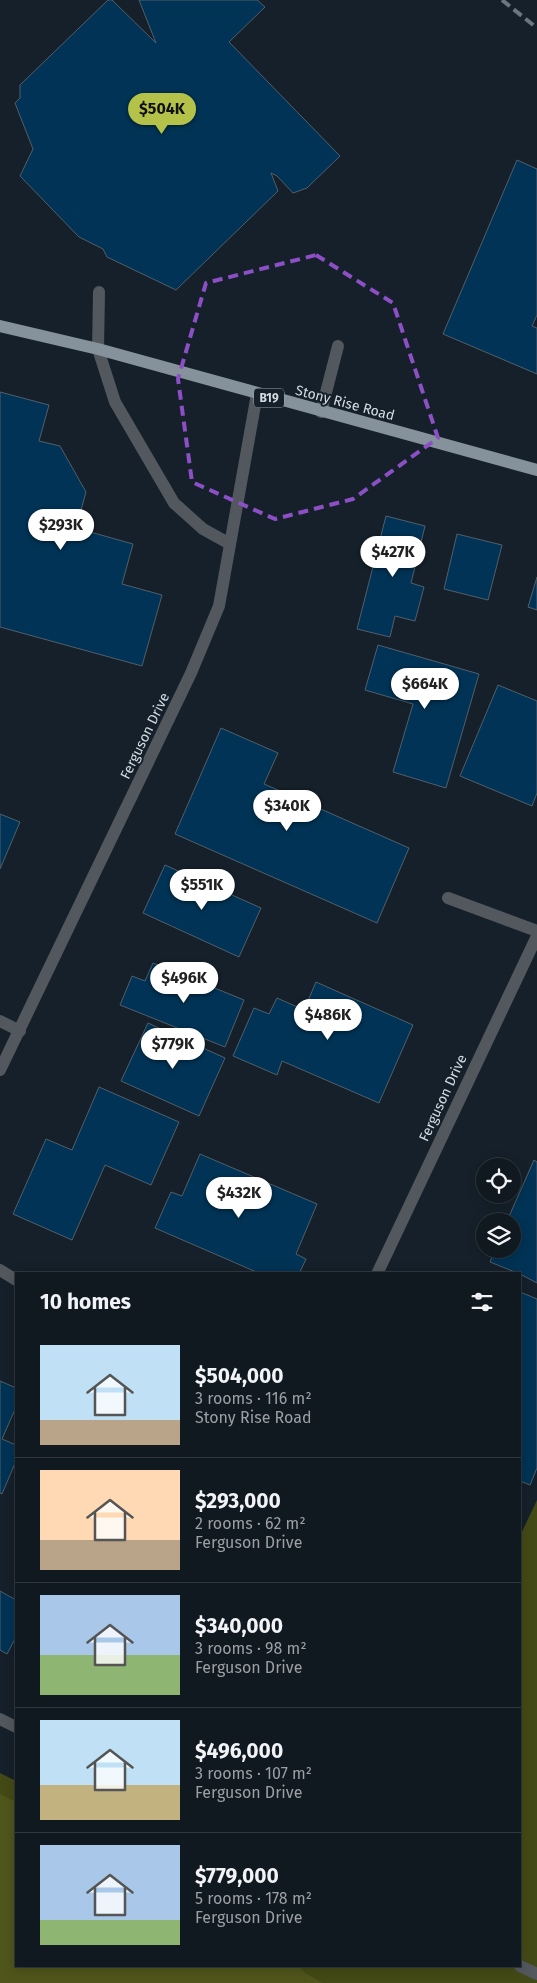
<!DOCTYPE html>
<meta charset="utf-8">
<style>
body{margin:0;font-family:"Fira Sans",sans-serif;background:#192129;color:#f1f3f6;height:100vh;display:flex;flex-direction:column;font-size:19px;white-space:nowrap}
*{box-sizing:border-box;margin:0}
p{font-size:16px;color:#9ca0a5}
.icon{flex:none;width:28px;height:28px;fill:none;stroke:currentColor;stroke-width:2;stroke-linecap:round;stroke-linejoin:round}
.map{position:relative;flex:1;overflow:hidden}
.side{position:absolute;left:15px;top:1272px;width:506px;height:695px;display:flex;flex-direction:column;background:#101820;border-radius:0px;box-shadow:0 2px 12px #0003,0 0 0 1px #30373e}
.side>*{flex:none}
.controls{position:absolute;left:476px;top:1158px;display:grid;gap:10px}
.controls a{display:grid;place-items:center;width:45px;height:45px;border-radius:50%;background:#101820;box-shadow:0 2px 12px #0003,0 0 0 1px #30373e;font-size:25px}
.price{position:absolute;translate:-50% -42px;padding:0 11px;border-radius:18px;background:#fff;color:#222;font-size:16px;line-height:32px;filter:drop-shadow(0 1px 2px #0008)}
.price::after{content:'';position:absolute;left:50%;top:30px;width:15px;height:11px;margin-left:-8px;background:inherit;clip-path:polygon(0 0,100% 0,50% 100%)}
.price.active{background:#b4c24a;color:#111}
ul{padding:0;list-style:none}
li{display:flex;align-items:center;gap:15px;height:125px;padding:0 25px}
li+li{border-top:1px solid #30373e}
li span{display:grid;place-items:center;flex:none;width:140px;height:100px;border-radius:0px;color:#555}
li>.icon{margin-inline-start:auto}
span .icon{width:60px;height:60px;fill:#fffc;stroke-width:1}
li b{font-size:21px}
h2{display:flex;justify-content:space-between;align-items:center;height:60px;padding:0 25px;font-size:21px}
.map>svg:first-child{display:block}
.green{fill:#444a15}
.forest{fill:#4f551b}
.building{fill:#035;stroke:#525f6a}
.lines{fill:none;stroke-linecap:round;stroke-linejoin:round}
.minor{stroke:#52585d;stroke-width:12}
.major{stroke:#85919b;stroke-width:12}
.rail{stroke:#6c767e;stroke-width:4;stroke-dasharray:10 5;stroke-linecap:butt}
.marked{fill:none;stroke:#8d4fc6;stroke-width:4;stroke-dasharray:10 6;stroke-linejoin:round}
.labels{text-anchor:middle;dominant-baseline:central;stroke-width:4;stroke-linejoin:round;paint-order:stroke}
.shield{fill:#15202a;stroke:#9aa3aa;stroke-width:1}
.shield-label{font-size:12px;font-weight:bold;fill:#d3dbe1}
.street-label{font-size:14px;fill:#d3dbe1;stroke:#15202a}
</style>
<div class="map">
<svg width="537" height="1983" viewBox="0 0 537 1983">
<rect width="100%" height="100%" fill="#15202a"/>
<polygon class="green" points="537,1500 537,1983 0,1983 0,1773 16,1781 16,1966 520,1966 520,1536"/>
<polygon class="forest" points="0,1794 16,1802 16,1966 300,1966 305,1973 322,1983 0,1983"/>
<g class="building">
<polygon points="108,0 112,0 156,43 139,0 257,0 265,7 229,42 340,156 307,188 293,193 277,176 271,173 278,191 176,290 107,257 103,249 79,237 20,176 33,149 15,103 20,98 20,85"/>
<polygon points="517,160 537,169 537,315 532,326 537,328 537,374 443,334"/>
<polygon points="0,392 49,405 39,441 60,446 86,492 76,528 133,544 122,584 162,595 142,666 0,627"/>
<polygon points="386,516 425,526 411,583 424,587 415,621 395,616 390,637 357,629"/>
<polygon points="457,534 502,545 488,600 444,589"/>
<polygon points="537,577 537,610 528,607"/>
<polygon points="378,645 479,674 446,788 393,772 413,704 365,690"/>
<polygon points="498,685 537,701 537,793 532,806 460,776"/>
<polygon points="221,728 278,753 264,784 409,848 377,923 175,834"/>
<polygon points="0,814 20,822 0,869"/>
<polygon points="165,865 261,908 239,957 143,913"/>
<polygon points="153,963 244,1000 225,1047 120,1005 132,976 145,981"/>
<polygon points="316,982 413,1025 379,1103 282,1061 277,1075 233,1056 254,1008 269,1014 277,998 304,1010"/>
<polygon points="148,1023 225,1058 199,1116 121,1081"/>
<polygon points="99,1087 179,1122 151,1185 105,1165 72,1240 13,1214 46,1139 72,1150"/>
<polygon points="200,1154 317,1204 296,1254 306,1259 299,1274 261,1274 155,1228 171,1192 182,1196"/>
<polygon points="534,1160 537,1162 537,1283 520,1274 490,1262 495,1249 512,1249 512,1221 507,1221"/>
<polygon points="520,1292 537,1299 537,1468 530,1485 520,1481"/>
<polygon points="0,1381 16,1388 16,1407 2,1439 16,1445 16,1461 2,1494 0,1493"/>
<polygon points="0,1591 16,1600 16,1637 7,1654 0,1650"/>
</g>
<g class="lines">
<g class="minor">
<polyline points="99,292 98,349 115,402 174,503 203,529 230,544"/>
<polyline points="321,412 338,346"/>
<polyline points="448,898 537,931"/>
<polyline points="0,1021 20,1031"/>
<polyline points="0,1070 191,673 219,606 257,394"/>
<polyline points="0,1270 16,1280"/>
<polyline points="377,1274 537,936"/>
<polyline points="0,1719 16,1727"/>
<polyline points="520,1966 537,1974"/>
</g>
<polyline class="major" points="0,326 98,349 537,470"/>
<polyline class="rail" points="502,0 537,28"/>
</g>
<path class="marked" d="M316 255 393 303 438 438 353 499 275 519 192 482 178 379 206 283Z"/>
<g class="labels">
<rect class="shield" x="254" y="388.5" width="30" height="19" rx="4"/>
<g class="shield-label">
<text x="269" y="398">B19</text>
</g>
<g class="street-label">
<text transform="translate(345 403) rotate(15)">Stony Rise Road</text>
<text transform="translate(145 736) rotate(-64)">Ferguson Drive</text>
<text transform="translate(443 1098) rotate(-65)">Ferguson Drive</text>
</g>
</g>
</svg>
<div class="controls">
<a><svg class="icon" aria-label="locate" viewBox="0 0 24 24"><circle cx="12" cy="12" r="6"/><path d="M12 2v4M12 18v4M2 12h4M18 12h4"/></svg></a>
<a><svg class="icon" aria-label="layers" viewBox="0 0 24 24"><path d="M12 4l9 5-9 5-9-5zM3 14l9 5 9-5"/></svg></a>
</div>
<b class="price active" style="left:162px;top:135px">$504K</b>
<b class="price" style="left:61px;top:551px">$293K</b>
<b class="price" style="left:393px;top:578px">$427K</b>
<b class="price" style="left:425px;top:710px">$664K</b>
<b class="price" style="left:287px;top:832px">$340K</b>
<b class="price" style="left:202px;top:911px">$551K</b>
<b class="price" style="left:184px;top:1004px">$496K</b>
<b class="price" style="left:328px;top:1041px">$486K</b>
<b class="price" style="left:173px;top:1070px">$779K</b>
<b class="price" style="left:239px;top:1219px">$432K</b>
<section class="side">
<h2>10 homes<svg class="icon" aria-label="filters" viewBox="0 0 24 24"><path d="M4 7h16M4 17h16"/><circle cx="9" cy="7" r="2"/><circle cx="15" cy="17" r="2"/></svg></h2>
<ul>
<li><span style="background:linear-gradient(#bfe0f5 75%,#b9a48a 0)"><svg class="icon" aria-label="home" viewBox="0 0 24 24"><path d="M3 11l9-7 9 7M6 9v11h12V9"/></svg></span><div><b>$504,000</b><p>3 rooms · 116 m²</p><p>Stony Rise Road</p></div></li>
<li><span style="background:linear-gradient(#ffd9b3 70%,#b9a48a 0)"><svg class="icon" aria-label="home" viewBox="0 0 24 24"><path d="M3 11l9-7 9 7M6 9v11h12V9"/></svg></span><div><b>$293,000</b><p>2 rooms · 62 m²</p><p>Ferguson Drive</p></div></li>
<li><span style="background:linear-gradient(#a9c7e8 60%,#8fb573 0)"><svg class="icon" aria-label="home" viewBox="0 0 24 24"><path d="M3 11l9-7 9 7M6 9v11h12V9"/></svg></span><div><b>$340,000</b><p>3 rooms · 98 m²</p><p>Ferguson Drive</p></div></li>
<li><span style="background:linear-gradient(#bfe0f5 65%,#c2b280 0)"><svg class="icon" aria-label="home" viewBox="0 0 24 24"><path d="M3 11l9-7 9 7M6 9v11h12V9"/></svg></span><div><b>$496,000</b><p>3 rooms · 107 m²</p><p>Ferguson Drive</p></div></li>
<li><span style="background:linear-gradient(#a9c7e8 75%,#8fb573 0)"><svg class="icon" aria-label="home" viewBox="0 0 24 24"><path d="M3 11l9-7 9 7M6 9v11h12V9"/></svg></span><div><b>$779,000</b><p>5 rooms · 178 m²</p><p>Ferguson Drive</p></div></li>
</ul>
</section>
</div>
